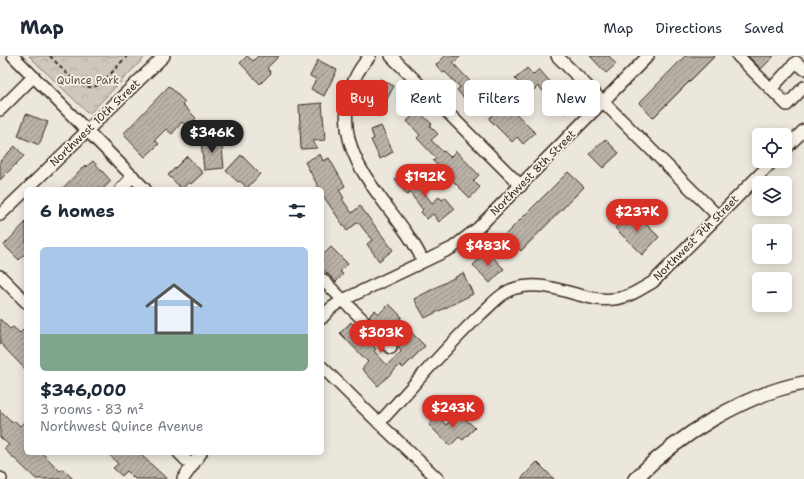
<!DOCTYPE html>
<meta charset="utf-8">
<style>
body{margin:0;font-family:"Shantell Sans",sans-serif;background:#f6f6f7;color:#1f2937;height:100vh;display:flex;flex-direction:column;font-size:15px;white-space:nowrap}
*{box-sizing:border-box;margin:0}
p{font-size:13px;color:#747a83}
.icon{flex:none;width:22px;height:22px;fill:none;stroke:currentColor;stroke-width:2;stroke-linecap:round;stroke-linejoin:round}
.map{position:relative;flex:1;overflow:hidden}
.details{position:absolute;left:24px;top:131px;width:300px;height:268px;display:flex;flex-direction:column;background:#fff;border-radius:6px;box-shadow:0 2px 10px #0003}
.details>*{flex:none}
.hud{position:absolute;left:336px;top:24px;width:380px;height:36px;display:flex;gap:8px}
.tools{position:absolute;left:752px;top:72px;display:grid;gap:8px}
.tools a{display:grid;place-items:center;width:40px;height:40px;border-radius:6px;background:#fff;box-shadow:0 2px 10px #0003;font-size:20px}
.price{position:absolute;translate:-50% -34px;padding:0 9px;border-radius:14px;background:#d93025;color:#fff;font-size:13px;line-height:26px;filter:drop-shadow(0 1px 2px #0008)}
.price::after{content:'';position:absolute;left:50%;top:24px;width:12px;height:9px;margin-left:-6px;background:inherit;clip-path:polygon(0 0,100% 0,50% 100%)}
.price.selected{background:#222;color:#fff}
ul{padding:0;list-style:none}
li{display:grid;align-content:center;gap:8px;height:212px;padding:0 16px}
li span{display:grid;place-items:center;height:124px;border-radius:6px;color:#555}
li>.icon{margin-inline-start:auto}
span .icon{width:72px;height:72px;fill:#fffc;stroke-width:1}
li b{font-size:17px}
h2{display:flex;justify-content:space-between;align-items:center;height:48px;padding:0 16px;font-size:17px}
.tag{padding:0 14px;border-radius:6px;background:#fff;box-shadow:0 2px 10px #0003;font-size:14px;line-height:36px}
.tag.selected{background:#d93025;color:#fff}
header{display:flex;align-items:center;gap:24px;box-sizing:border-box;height:56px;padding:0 20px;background:#fff;border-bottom:1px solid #e0e1e3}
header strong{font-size:19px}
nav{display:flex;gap:22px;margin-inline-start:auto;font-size:14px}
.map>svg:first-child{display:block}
.forest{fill:url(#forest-crowns);stroke:#84796d}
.building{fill:url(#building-hatch);stroke:#3b2a1e}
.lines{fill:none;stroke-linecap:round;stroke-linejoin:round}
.minor-casing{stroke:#3b2a1e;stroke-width:14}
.major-casing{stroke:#3b2a1e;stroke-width:16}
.path{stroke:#3b2a1e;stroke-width:2;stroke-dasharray:4 3;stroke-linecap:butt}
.minor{stroke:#f7f3e8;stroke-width:11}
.major{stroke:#f7f3e8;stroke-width:13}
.labels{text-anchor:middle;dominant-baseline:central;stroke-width:3.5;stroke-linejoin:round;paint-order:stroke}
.park-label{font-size:11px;fill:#605246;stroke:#f7f3e8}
.street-label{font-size:11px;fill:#3b2a1e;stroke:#f7f3e8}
</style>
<header>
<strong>Map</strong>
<nav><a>Map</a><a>Directions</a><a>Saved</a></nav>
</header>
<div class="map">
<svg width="804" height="423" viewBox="0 0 804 423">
<defs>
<pattern id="forest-crowns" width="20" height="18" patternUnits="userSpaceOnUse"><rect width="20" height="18" fill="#cec8bc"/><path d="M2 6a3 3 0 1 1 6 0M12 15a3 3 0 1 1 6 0" fill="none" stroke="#b2aca1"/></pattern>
<pattern id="building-hatch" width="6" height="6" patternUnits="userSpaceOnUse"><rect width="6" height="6" fill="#bab2a7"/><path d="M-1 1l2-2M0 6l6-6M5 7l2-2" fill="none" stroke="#989187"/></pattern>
</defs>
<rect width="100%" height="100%" fill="#ece7dc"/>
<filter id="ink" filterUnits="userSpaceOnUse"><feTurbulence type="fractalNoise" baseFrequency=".025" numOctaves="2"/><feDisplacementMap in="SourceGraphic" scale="8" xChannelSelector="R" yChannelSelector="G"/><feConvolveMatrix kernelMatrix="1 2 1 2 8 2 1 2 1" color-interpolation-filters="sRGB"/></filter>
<g filter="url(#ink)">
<polygon class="forest" points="29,0 146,0 89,58"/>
<g class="building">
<polygon points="247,0 253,5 258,0 279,0 267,12 271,17 260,28 240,7"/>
<polygon points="445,0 461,0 453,7 482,38 470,49 457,34 460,31 445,16 443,17 436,9"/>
<polygon points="590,0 609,0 616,8 606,17"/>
<polygon points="685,0 715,0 653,62 639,47"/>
<polygon points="748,0 774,0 761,13"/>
<polygon points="318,4 337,14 324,40 311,33 316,23 310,20"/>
<polygon points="527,12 533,19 539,13 558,35 561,33 576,48 565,58 538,30 530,38 515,23"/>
<polygon points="380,23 394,30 380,56 370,51 375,42 371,40"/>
<polygon points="169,30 185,46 182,48 196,62 187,71 182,66 172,78 166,73 155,84 159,88 145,101 123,78"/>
<polygon points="498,39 535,77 523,88 517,81 512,86 489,63 494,56 488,50"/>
<polygon points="322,47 325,84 313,85 317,92 301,93 299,49"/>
<polygon points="418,55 432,68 430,70 438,78 431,84 443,96 444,95 450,101 456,95 479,119 473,125 480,131 470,142 433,105 436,102 417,82 420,79 407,65"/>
<polygon points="26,58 48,66 39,89 18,80"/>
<polygon points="381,70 393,96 380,103 371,84 374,83 371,74"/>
<polygon points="221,82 224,112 204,114 201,84"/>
<polygon points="605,83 619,97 603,112 589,98"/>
<polygon points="15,90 24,100 0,124 0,105"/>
<polygon points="320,98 323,105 329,102 345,130 339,134 344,142 342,143 352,157 360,150 393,194 379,205 367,188 372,184 358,166 347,175 322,138 322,133 319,132 305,106"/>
<polygon points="241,99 260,118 247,132 240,125 238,126 226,115"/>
<polygon points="187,100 203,117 191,128 189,126 182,133 168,119"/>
<polygon points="93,105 111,125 103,133 62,133 85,109 86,111"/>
<polygon points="407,114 432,147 439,141 442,144 445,141 455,153 439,166 433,158 427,163 421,156 423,154 410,137 407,139 395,123"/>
<polygon points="568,116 584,131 521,195 505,179"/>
<polygon points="633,155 659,181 642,199 615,172"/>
<polygon points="26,166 26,197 19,204 4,189"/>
<polygon points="331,191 348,208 340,216 343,218 336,226 322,212 322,200"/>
<polygon points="487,195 504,213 490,227 473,209"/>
<polygon points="463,217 473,238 425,262 414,243"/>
<polygon points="389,248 402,261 385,276 369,260 375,254 379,258"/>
<polygon points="0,263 10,273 13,271 20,277 26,271 26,314 0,287"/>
<polygon points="351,266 376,293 374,295 387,309 401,296 398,290 411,276 425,290 403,312 400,309 378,330 362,313 368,306 340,277"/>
<polygon points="0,354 13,367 15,365 20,370 26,364 26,397 42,397 60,415 63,413 73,423 36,423 16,404 4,393 9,389 0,381"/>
<polygon points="458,356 475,372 463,384 459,381 450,390 429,369 437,360 446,369"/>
<polygon points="108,397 139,397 167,423 135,423 127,415 122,420 113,412 118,408"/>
<polygon points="537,406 554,423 521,423"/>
</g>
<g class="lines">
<defs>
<g id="minor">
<polyline points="13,0 145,133"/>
<path d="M370 0C356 15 349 31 347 52 340 114 399 153 423 205"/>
<polyline points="391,0 521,130"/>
<polyline points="557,0 718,160"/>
<polyline points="738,0 771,33"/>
<polyline points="804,13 796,6 771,33 787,49 804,31"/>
<polyline points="0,54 33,21"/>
<polyline points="785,93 804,74"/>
<polyline points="27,133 164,0"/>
<polyline points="121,133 133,120"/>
<polyline points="0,159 26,134"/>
<polyline points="0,220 26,246"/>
<polyline points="322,223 391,292"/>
<polyline points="322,262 331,252 343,244 452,192 478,172 648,0"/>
<polyline points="322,311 379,367 438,423"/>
<path d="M379 367C413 330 445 292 482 257 492 248 503 235 516 232 550 222 581 247 614 243 628 242 641 233 653 226L773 105"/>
<polyline points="179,397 192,410"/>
<polyline points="0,422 1,423"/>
<polyline points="183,423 201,397"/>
</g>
<path id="major" d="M635 423C678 380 744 338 804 327"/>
</defs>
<use href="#minor" class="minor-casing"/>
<use href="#major" class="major-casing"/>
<path class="path" d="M50 0C60 10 81 37 96 30 106 25 119 8 127 0"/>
<use href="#minor" class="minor"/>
<use href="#major" class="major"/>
</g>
</g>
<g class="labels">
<g class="park-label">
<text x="88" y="24">Quince Park</text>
</g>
<g class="street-label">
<text transform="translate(95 67) rotate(-44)">Northwest 10th Street</text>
<text transform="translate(533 117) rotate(-45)">Northwest 8th Street</text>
<text transform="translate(696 182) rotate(-45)">Northwest 7th Street</text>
</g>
</g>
</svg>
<div class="tools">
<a><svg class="icon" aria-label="locate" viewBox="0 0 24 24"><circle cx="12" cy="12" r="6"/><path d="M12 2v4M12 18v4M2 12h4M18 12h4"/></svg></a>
<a><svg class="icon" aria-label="layers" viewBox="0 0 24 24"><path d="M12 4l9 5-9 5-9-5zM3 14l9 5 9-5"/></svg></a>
<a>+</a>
<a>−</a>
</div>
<b class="price selected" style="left:212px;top:98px">$346K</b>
<b class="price" style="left:425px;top:142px">$192K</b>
<b class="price" style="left:637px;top:177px">$237K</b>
<b class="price" style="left:488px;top:211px">$483K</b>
<b class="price" style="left:381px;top:298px">$303K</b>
<b class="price" style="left:453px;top:373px">$243K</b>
<div class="hud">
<a class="tag selected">Buy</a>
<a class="tag">Rent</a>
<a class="tag">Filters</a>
<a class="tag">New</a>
</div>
<section class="details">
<h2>6 homes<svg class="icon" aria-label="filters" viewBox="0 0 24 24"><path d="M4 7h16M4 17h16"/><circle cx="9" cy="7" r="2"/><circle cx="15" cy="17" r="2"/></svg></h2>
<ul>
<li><span style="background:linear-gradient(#a9c7e8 70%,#7fa58c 0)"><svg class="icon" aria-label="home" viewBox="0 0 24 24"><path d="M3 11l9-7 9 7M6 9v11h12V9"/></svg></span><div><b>$346,000</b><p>3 rooms · 83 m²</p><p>Northwest Quince Avenue</p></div></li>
</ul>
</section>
</div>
